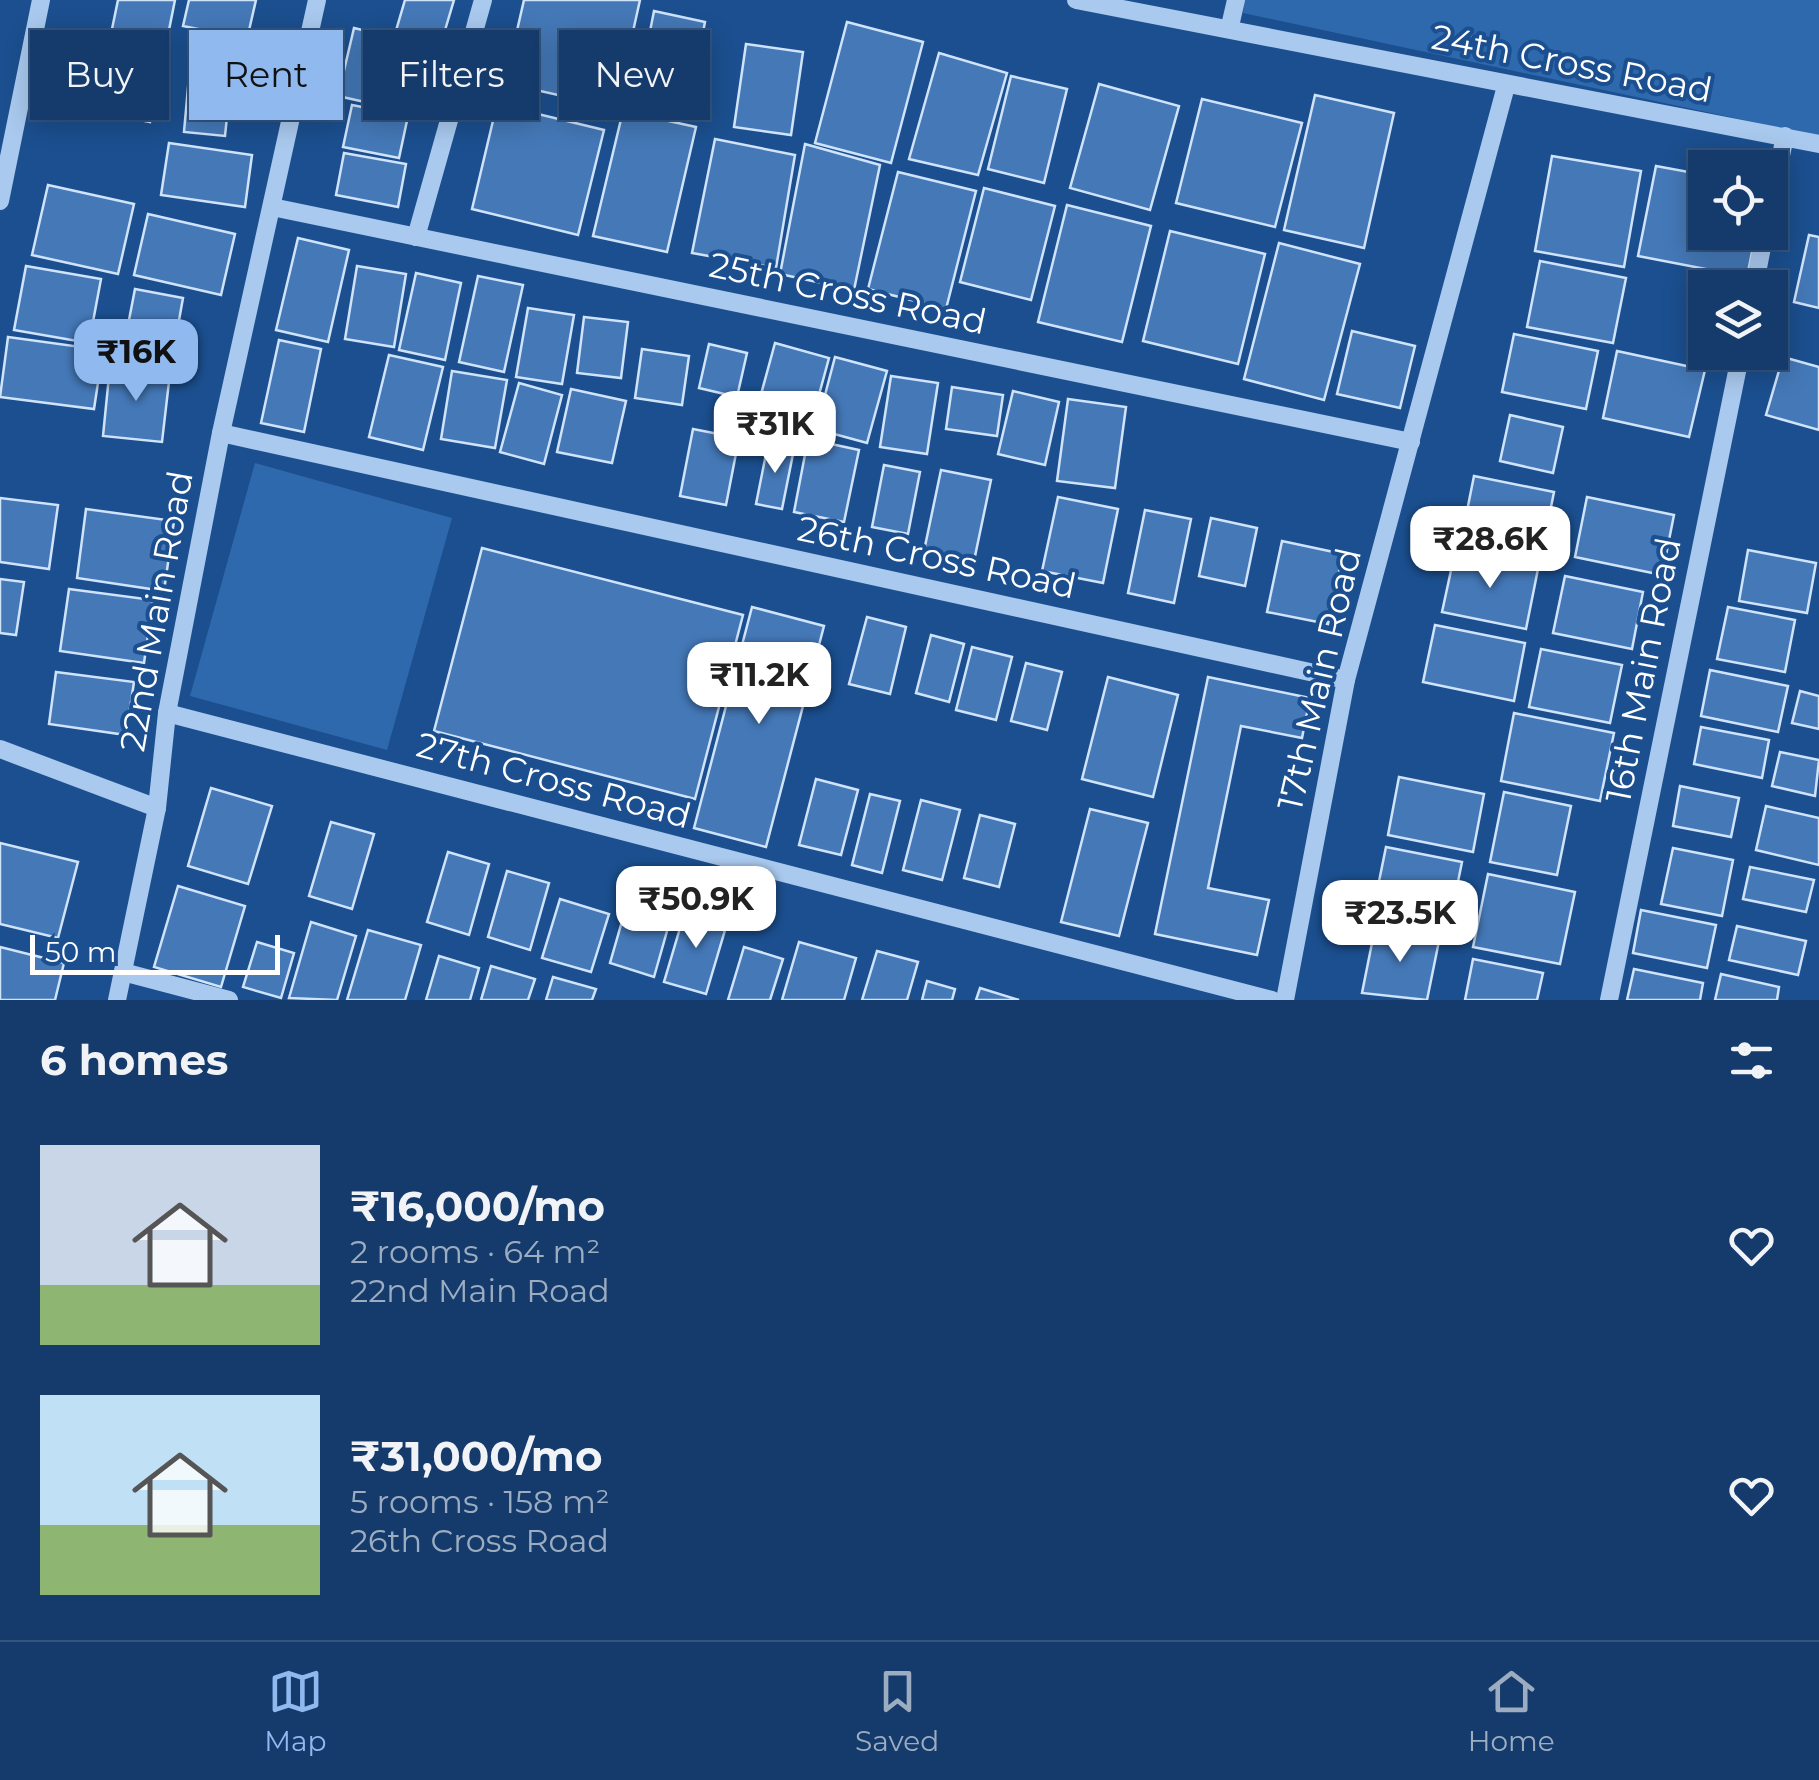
<!DOCTYPE html>
<meta charset="utf-8">
<style>
body{margin:0;font-family:Montserrat,sans-serif;background:#1d4271;color:#f1f3f6;height:100vh;display:flex;flex-direction:column;font-size:38px;white-space:nowrap}
*{box-sizing:border-box;margin:0}
p{font-size:32px;color:#9dadc1}
.icon{flex:none;width:55px;height:55px;fill:none;stroke:currentColor;stroke-width:2;stroke-linecap:round;stroke-linejoin:round}
.map{position:relative;height:1000px;overflow:hidden}
.panel{display:flex;flex-direction:column;background:#143b6b;flex:1}
.panel>*{flex:none}
.hud{position:absolute;left:30px;top:30px;width:1000px;height:90px;display:flex;gap:20px}
.tools{position:absolute;left:1688px;top:150px;display:grid;gap:20px}
.tools a{display:grid;place-items:center;width:100px;height:100px;border-radius:0px;background:#143b6b;box-shadow:0 5px 25px #0003,0 0 0 2px #33557e;font-size:50px}
.scale{position:absolute;left:30px;bottom:25px;width:250px;box-sizing:border-box;padding-left:10px;border:5px solid #fff;border-top:0;font-size:28px;line-height:35px;white-space:nowrap;color:#fff;-webkit-text-stroke:8px #1b4f8f;paint-order:stroke}
.price{position:absolute;translate:-50% -85px;padding:0 22px;border-radius:20px;background:#fff;color:#222;font-size:32px;line-height:65px;filter:drop-shadow(0 2px 5px #0008)}
.price::after{content:'';position:absolute;left:50%;top:60px;width:30px;height:22px;margin-left:-15px;background:inherit;clip-path:polygon(0 0,100% 0,50% 100%)}
.price.current{background:#90b9f0;color:#111}
ul{padding:0;list-style:none}
li{display:flex;align-items:center;gap:30px;height:250px;padding:0 40px}
li span{display:grid;place-items:center;flex:none;width:280px;height:200px;border-radius:0px;color:#555}
li>.icon{margin-inline-start:auto}
span .icon{width:120px;height:120px;fill:#fffc;stroke-width:1}
li b{font-size:42px}
h2{display:flex;justify-content:space-between;align-items:center;height:120px;padding:0 40px;font-size:42px}
.pill{padding:0 35px;border-radius:0px;background:#143b6b;box-shadow:0 5px 25px #0003,0 0 0 2px #33557e;font-size:35px;line-height:90px}
.pill.current{background:#90b9f0;color:#111}
.dock{display:flex;justify-content:space-around;align-items:center;height:140px;border-top:2px solid #33557e;background:#143b6b;font-size:28px;color:#9dadc1}
.dock a{display:grid;justify-items:center;gap:5px}
.dock .current{color:#90b9f0}
.map>svg:first-child{display:block}
.green{fill:#2e69ad}
.building{fill:#4478b7;stroke:#cfe3fa;stroke-width:2.5}
.lines{fill:none;stroke-linecap:round;stroke-linejoin:round}
.minor{stroke:#a9c9ee;stroke-width:18}
.labels{text-anchor:middle;dominant-baseline:central;stroke-width:8;stroke-linejoin:round;paint-order:stroke}
.street-label{font-size:35px;fill:#fff;stroke:#1b4f8f}
</style>
<div class="map">
<svg width="1819" height="1000" viewBox="0 0 1819 1000">
<rect width="100%" height="100%" fill="#1b4f8f"/>
<g class="green">
<polygon points="1245,0 1819,0 1819,136 1243,13"/>
<polygon points="255,463 452,518 387,750 190,696"/>
</g>
<g class="building">
<polygon points="118,0 175,0 167,40 112,29"/>
<polygon points="189,0 256,0 247,39 183,26"/>
<polygon points="405,0 454,0 440,47 395,34"/>
<polygon points="524,0 640,0 616,108 505,83"/>
<polygon points="654,11 705,22 692,88 641,77"/>
<polygon points="847,22 923,42 891,163 815,143"/>
<polygon points="354,28 430,46 414,113 338,96"/>
<polygon points="746,44 803,52 791,135 734,127"/>
<polygon points="939,53 1007,73 978,175 909,159"/>
<polygon points="104,58 161,69 150,122 93,111"/>
<polygon points="190,65 232,69 225,136 184,132"/>
<polygon points="1011,76 1067,89 1044,183 988,169"/>
<polygon points="1099,84 1179,106 1150,210 1070,188"/>
<polygon points="1315,95 1394,113 1364,248 1284,230"/>
<polygon points="1202,99 1302,123 1275,227 1176,203"/>
<polygon points="497,104 604,130 578,235 472,209"/>
<polygon points="352,105 408,116 399,158 343,147"/>
<polygon points="623,111 696,127 667,252 593,236"/>
<polygon points="715,139 795,155 776,268 692,253"/>
<polygon points="169,143 252,155 245,207 161,195"/>
<polygon points="805,144 880,165 854,290 780,274"/>
<polygon points="344,153 406,164 398,207 336,195"/>
<polygon points="1552,156 1641,171 1624,267 1535,251"/>
<polygon points="1656,166 1705,175 1705,232 1756,232 1747,277 1638,256"/>
<polygon points="898,172 976,191 946,309 868,289"/>
<polygon points="48,185 134,204 118,274 32,255"/>
<polygon points="984,188 1055,206 1031,300 960,282"/>
<polygon points="1067,205 1151,226 1122,342 1038,322"/>
<polygon points="148,214 235,234 221,295 134,275"/>
<polygon points="1170,231 1265,254 1238,364 1143,341"/>
<polygon points="1809,235 1819,237 1819,308 1794,302"/>
<polygon points="298,238 349,250 328,342 276,330"/>
<polygon points="1279,243 1360,264 1324,400 1244,379"/>
<polygon points="1540,261 1626,278 1613,343 1527,327"/>
<polygon points="26,266 101,279 89,343 14,330"/>
<polygon points="357,266 406,274 394,347 345,339"/>
<polygon points="416,273 461,283 445,360 399,350"/>
<polygon points="478,276 523,285 504,372 459,362"/>
<polygon points="135,289 183,298 171,365 122,356"/>
<polygon points="528,308 574,315 562,384 516,377"/>
<polygon points="584,317 628,322 621,378 577,373"/>
<polygon points="1352,331 1415,346 1400,408 1337,394"/>
<polygon points="1514,334 1598,351 1586,409 1502,392"/>
<polygon points="8,337 103,350 94,409 0,397"/>
<polygon points="279,340 321,349 304,432 261,423"/>
<polygon points="775,343 829,358 811,424 757,409"/>
<polygon points="709,344 747,353 737,397 699,388"/>
<polygon points="642,349 689,356 682,405 635,398"/>
<polygon points="1617,351 1705,370 1689,437 1603,418"/>
<polygon points="389,355 443,367 423,450 369,437"/>
<polygon points="835,357 887,371 867,443 816,429"/>
<polygon points="1783,357 1819,367 1819,430 1766,415"/>
<polygon points="110,366 170,373 162,442 103,436"/>
<polygon points="452,371 507,380 495,448 441,439"/>
<polygon points="891,376 938,383 927,454 880,447"/>
<polygon points="519,383 562,395 544,464 500,452"/>
<polygon points="952,387 1003,395 997,436 946,429"/>
<polygon points="571,389 626,401 612,463 557,452"/>
<polygon points="1013,391 1059,402 1045,465 998,454"/>
<polygon points="1068,399 1126,407 1115,488 1057,481"/>
<polygon points="1510,415 1563,427 1553,473 1500,461"/>
<polygon points="693,429 739,438 726,505 680,496"/>
<polygon points="808,439 859,450 844,522 794,512"/>
<polygon points="768,444 794,449 782,509 756,504"/>
<polygon points="884,465 920,472 908,534 872,527"/>
<polygon points="941,470 991,480 974,561 924,551"/>
<polygon points="1474,476 1554,492 1542,552 1462,536"/>
<polygon points="1058,497 1118,509 1103,583 1042,571"/>
<polygon points="1587,497 1674,515 1662,575 1575,557"/>
<polygon points="0,498 58,505 49,569 0,562"/>
<polygon points="86,509 174,521 164,591 77,578"/>
<polygon points="1145,510 1191,519 1174,603 1128,593"/>
<polygon points="1211,518 1257,528 1245,586 1199,576"/>
<polygon points="1282,541 1343,554 1328,624 1267,612"/>
<polygon points="482,548 743,615 695,799 434,731"/>
<polygon points="1748,550 1816,563 1807,613 1739,601"/>
<polygon points="1455,552 1538,569 1526,629 1442,612"/>
<polygon points="1565,576 1643,592 1632,649 1553,633"/>
<polygon points="0,579 24,582 16,635 0,633"/>
<polygon points="69,589 153,600 144,663 60,651"/>
<polygon points="752,607 824,626 766,847 694,828"/>
<polygon points="1728,607 1795,620 1785,672 1717,659"/>
<polygon points="867,617 906,627 890,694 849,684"/>
<polygon points="1435,625 1525,643 1514,701 1423,682"/>
<polygon points="931,635 964,644 949,702 916,693"/>
<polygon points="972,647 1012,657 996,720 956,710"/>
<polygon points="1541,649 1622,665 1610,723 1529,707"/>
<polygon points="1026,663 1062,672 1047,730 1011,721"/>
<polygon points="1710,670 1788,686 1778,732 1701,716"/>
<polygon points="56,672 134,682 126,735 49,724"/>
<polygon points="1108,677 1178,695 1153,797 1082,779"/>
<polygon points="1208,677 1310,698 1302,738 1241,726 1208,888 1269,900 1257,955 1155,934"/>
<polygon points="1800,691 1819,696 1819,729 1792,723"/>
<polygon points="1514,713 1614,733 1600,801 1501,781"/>
<polygon points="1701,727 1769,740 1762,778 1694,764"/>
<polygon points="1780,752 1819,760 1815,796 1772,786"/>
<polygon points="1399,777 1484,794 1473,852 1388,835"/>
<polygon points="816,779 858,790 841,855 799,845"/>
<polygon points="1680,786 1739,798 1731,837 1673,826"/>
<polygon points="211,788 272,806 248,884 188,866"/>
<polygon points="1504,792 1571,806 1557,875 1490,862"/>
<polygon points="870,794 900,801 882,873 852,865"/>
<polygon points="921,800 960,810 942,880 903,870"/>
<polygon points="1766,806 1819,818 1819,865 1756,850"/>
<polygon points="1090,809 1148,823 1119,936 1061,922"/>
<polygon points="980,815 1015,824 999,887 964,878"/>
<polygon points="331,822 374,834 352,909 309,896"/>
<polygon points="0,843 78,862 58,938 0,924"/>
<polygon points="1386,847 1462,862 1450,921 1374,906"/>
<polygon points="1673,848 1733,860 1722,916 1661,904"/>
<polygon points="448,852 489,864 469,935 427,922"/>
<polygon points="1750,867 1814,880 1806,912 1743,899"/>
<polygon points="507,871 549,883 530,950 488,937"/>
<polygon points="1488,874 1575,892 1560,964 1473,947"/>
<polygon points="178,886 245,906 221,987 154,967"/>
<polygon points="560,899 609,914 591,972 542,958"/>
<polygon points="627,904 671,917 654,977 610,963"/>
<polygon points="686,908 728,920 706,994 664,982"/>
<polygon points="1641,910 1716,925 1707,968 1633,953"/>
<polygon points="311,922 356,936 337,1000 289,998"/>
<polygon points="1737,926 1806,941 1798,975 1729,960"/>
<polygon points="1375,928 1439,941 1427,1000 1362,993"/>
<polygon points="368,930 421,945 405,1000 347,1000"/>
<polygon points="257,942 294,953 281,998 243,987"/>
<polygon points="799,942 856,958 844,1000 782,1000"/>
<polygon points="0,947 64,963 55,1000 0,1000"/>
<polygon points="744,947 783,959 770,1000 728,1000"/>
<polygon points="877,951 918,962 907,1000 862,1000"/>
<polygon points="439,956 479,968 470,1000 426,1000"/>
<polygon points="1473,959 1543,973 1537,1000 1465,1000"/>
<polygon points="491,966 535,979 528,1000 481,1000"/>
<polygon points="1634,969 1703,983 1700,1000 1627,1000"/>
<polygon points="1721,974 1779,987 1777,1000 1715,1000"/>
<polygon points="553,977 596,989 592,1000 546,1000"/>
<polygon points="927,981 955,989 952,1000 922,1000"/>
<polygon points="980,988 1019,1000 976,1000"/>
</g>
<g class="lines">
<g class="minor">
<polyline points="1076,0 1819,144"/>
<polyline points="1230,26 1236,0"/>
<polyline points="0,201 41,0"/>
<polyline points="272,207 1411,442"/>
<polyline points="1770,209 1785,136"/>
<polyline points="416,237 483,0"/>
<polyline points="1754,288 1765,232"/>
<polyline points="221,433 1346,680"/>
<polyline points="167,713 1272,1000"/>
<polyline points="0,749 157,808"/>
<polyline points="123,972 229,1000"/>
<polyline points="117,1000 157,808 167,713 221,433 317,0"/>
<polyline points="1285,1000 1346,680 1506,86"/>
<polyline points="1609,1000 1741,352"/>
</g>
</g>
<g class="labels">
<g class="street-label">
<text transform="translate(1572 63) rotate(11)">24th Cross Road</text>
<text transform="translate(848 293) rotate(12)">25th Cross Road</text>
<text transform="translate(937 557) rotate(12)">26th Cross Road</text>
<text transform="translate(156 611) rotate(-80)">22nd Main Road</text>
<text transform="translate(1643 670) rotate(-79)">16th Main Road</text>
<text transform="translate(1319 679) rotate(-77)">17th Main Road</text>
<text transform="translate(554 780) rotate(15)">27th Cross Road</text>
</g>
</g>
</svg>
<div class="tools">
<a><svg class="icon" aria-label="locate" viewBox="0 0 24 24"><circle cx="12" cy="12" r="6"/><path d="M12 2v4M12 18v4M2 12h4M18 12h4"/></svg></a>
<a><svg class="icon" aria-label="layers" viewBox="0 0 24 24"><path d="M12 4l9 5-9 5-9-5zM3 14l9 5 9-5"/></svg></a>
</div>
<div class="scale">50 m</div>
<b class="price current" style="left:136px;top:404px">₹16K</b>
<b class="price" style="left:775px;top:476px">₹31K</b>
<b class="price" style="left:1490px;top:591px">₹28.6K</b>
<b class="price" style="left:759px;top:727px">₹11.2K</b>
<b class="price" style="left:696px;top:951px">₹50.9K</b>
<b class="price" style="left:1400px;top:965px">₹23.5K</b>
<div class="hud">
<a class="pill">Buy</a>
<a class="pill current">Rent</a>
<a class="pill">Filters</a>
<a class="pill">New</a>
</div>
</div>
<section class="panel">
<h2>6 homes<svg class="icon" aria-label="filters" viewBox="0 0 24 24"><path d="M4 7h16M4 17h16"/><circle cx="9" cy="7" r="2"/><circle cx="15" cy="17" r="2"/></svg></h2>
<ul>
<li><span style="background:linear-gradient(#c9d6e8 70%,#8fb573 0)"><svg class="icon" aria-label="home" viewBox="0 0 24 24"><path d="M3 11l9-7 9 7M6 9v11h12V9"/></svg></span><div><b>₹16,000/mo</b><p>2 rooms · 64 m²</p><p>22nd Main Road</p></div><svg class="icon" aria-label="heart" viewBox="0 0 24 24"><path d="M12 20l-8-8c-3-5 5-10 8-4 3-6 11-1 8 4z"/></svg></li>
<li><span style="background:linear-gradient(#bfe0f5 65%,#8fb573 0)"><svg class="icon" aria-label="home" viewBox="0 0 24 24"><path d="M3 11l9-7 9 7M6 9v11h12V9"/></svg></span><div><b>₹31,000/mo</b><p>5 rooms · 158 m²</p><p>26th Cross Road</p></div><svg class="icon" aria-label="heart" viewBox="0 0 24 24"><path d="M12 20l-8-8c-3-5 5-10 8-4 3-6 11-1 8 4z"/></svg></li>
</ul>
</section>
<nav class="dock">
<a class="current"><svg class="icon" aria-label="map" viewBox="0 0 24 24"><path d="M3 6l6-2 6 2 6-2v14l-6 2-6-2-6 2zM9 4v14M15 6v14"/></svg>Map</a>
<a><svg class="icon" aria-label="saved" viewBox="0 0 24 24"><path d="M7 4h10v16l-5-4-5 4z"/></svg>Saved</a>
<a><svg class="icon" aria-label="home" viewBox="0 0 24 24"><path d="M3 11l9-7 9 7M6 9v11h12V9"/></svg>Home</a>
</nav>
